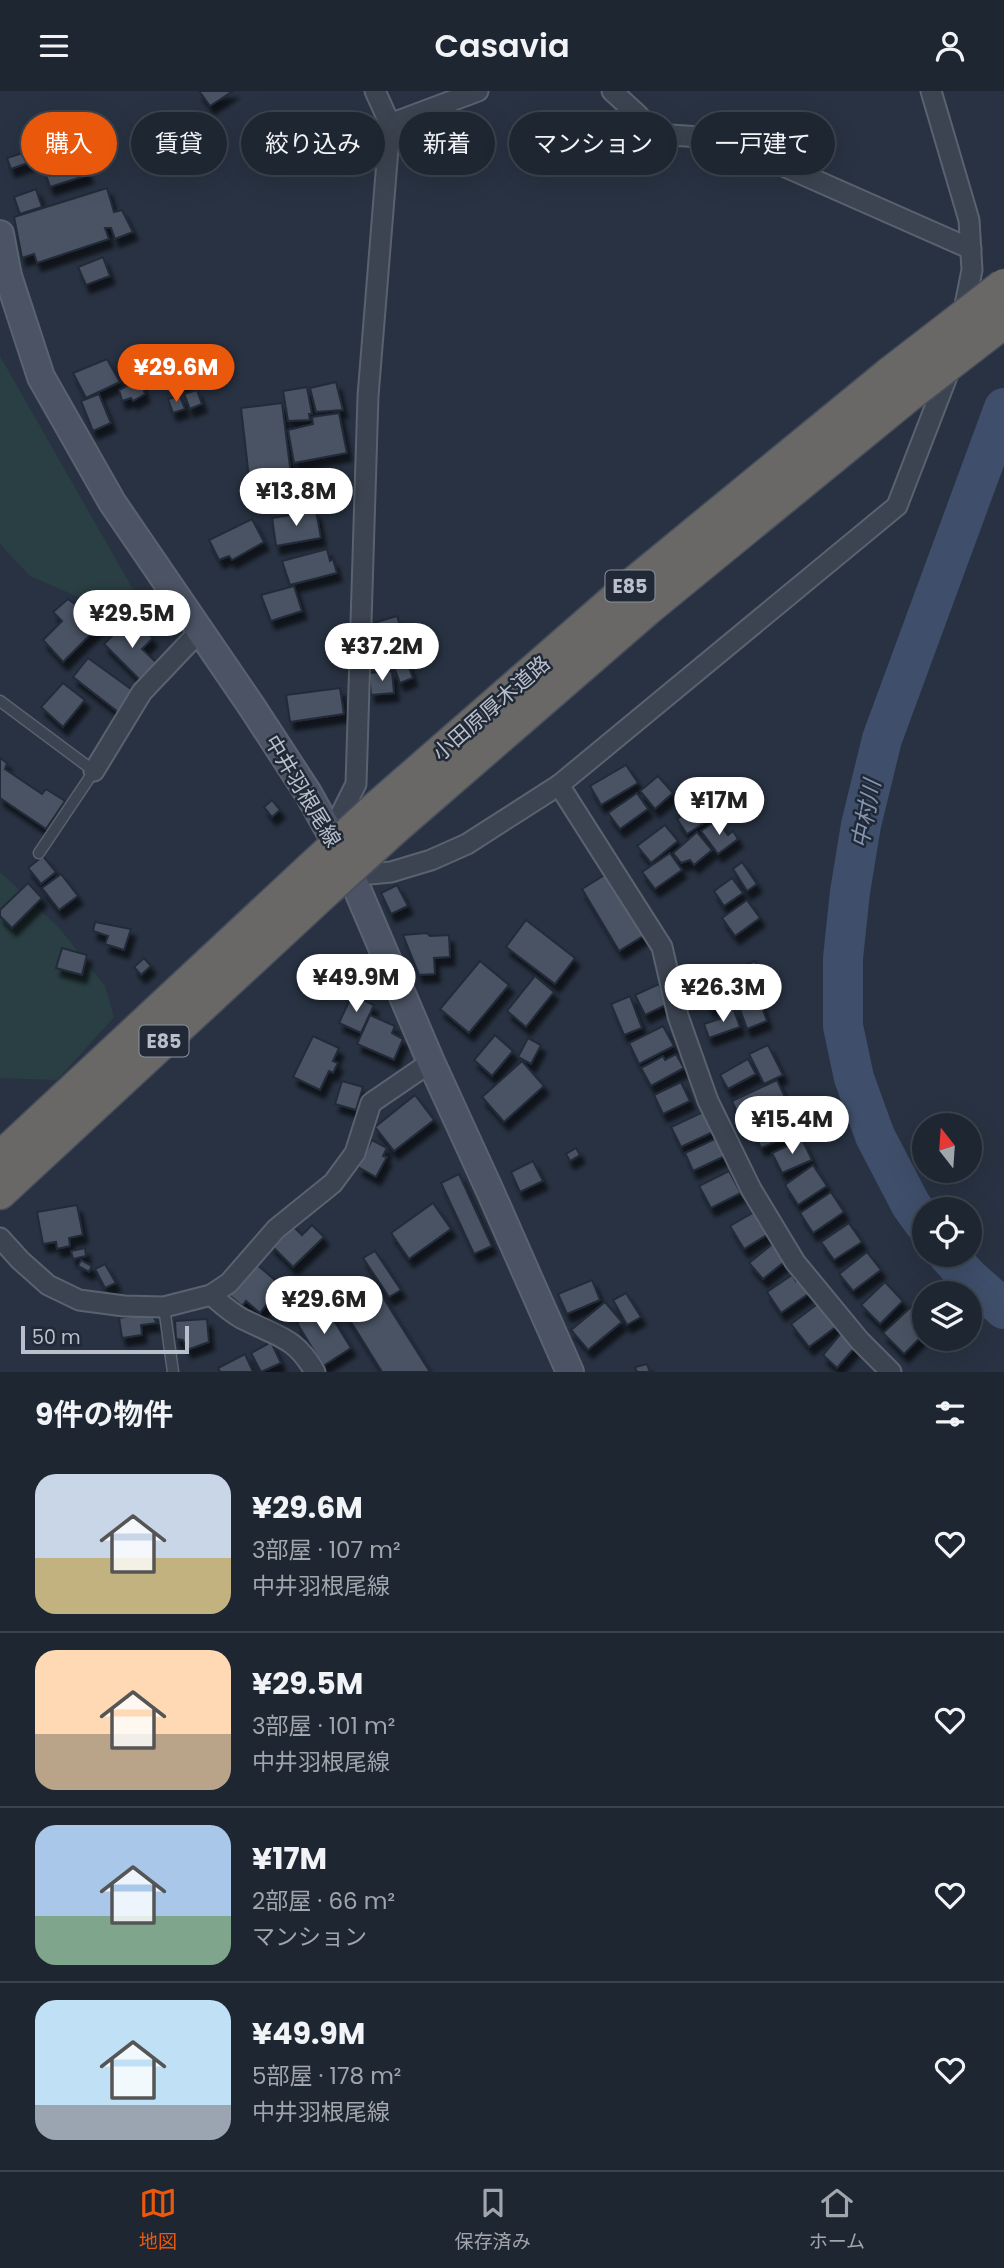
<!DOCTYPE html>
<html lang="ja">
<meta charset="utf-8">
<style>
body{margin:0;font-family:Poppins,"Noto Sans JP",sans-serif;background:#2b323e;color:#f1f3f6;height:100vh;display:flex;flex-direction:column;font-size:26px;white-space:nowrap}
*{box-sizing:border-box;margin:0}
p{font-size:23px;color:#a1a5ac}
.icon{flex:none;width:38px;height:38px;fill:none;stroke:currentColor;stroke-width:2;stroke-linecap:round;stroke-linejoin:round}
.map{position:relative;height:1281px;overflow:hidden}
.side{display:flex;flex-direction:column;background:#1e2632;flex:1}
.side>*{flex:none}
.banner{position:absolute;left:21px;top:21px;width:962px;height:63px;display:flex;gap:14px}
.needle{width:46px;rotate:343deg}
.buttons{position:absolute;left:912px;top:1022px;display:grid;gap:14px}
.buttons a{display:grid;place-items:center;width:70px;height:70px;border-radius:50%;background:#1e2632;box-shadow:0 7px 28px #0002,0 0 0 2px #3c434d;font-size:35px}
.scale{position:absolute;left:21px;bottom:18px;width:168px;box-sizing:border-box;padding-left:7px;border:4px solid #b9c0cb;border-top:0;font-size:19px;line-height:24px;white-space:nowrap;color:#b9c0cb;-webkit-text-stroke:5px #212937;paint-order:stroke}
.price{position:absolute;translate:-50% -60px;padding:0 16px;border-radius:24px;background:#fff;color:#222;font-size:23px;line-height:46px;filter:drop-shadow(0 2px 4px #0008)}
.price::after{content:'';position:absolute;left:50%;top:42px;width:21px;height:16px;margin-left:-10px;background:inherit;clip-path:polygon(0 0,100% 0,50% 100%)}
.price.active{background:#ea580c;color:#fff}
ul{padding:0;list-style:none}
li{display:flex;align-items:center;gap:21px;height:175px;padding:0 35px}
li+li{border-top:2px solid #3c434d}
li span{display:grid;place-items:center;flex:none;width:196px;height:140px;border-radius:21px;color:#555}
li>.icon{margin-inline-start:auto}
span .icon{width:84px;height:84px;fill:#fffc;stroke-width:1}
li b{font-size:30px}
h2{display:flex;justify-content:space-between;align-items:center;height:84px;padding:0 35px;font-size:30px}
.pill{padding:0 24px;border-radius:32px;background:#1e2632;box-shadow:0 7px 28px #0002,0 0 0 2px #3c434d;font-size:24px;line-height:63px}
.pill.active{background:#ea580c;color:#fff}
header{display:flex;justify-content:space-between;align-items:center;height:91px;padding:0 35px;background:#1e2632;font-size:32px;font-weight:600}
.menu{display:flex;justify-content:space-around;align-items:center;height:98px;border-top:2px solid #3c434d;background:#1e2632;font-size:19px;color:#a1a5ac}
.menu a{display:grid;justify-items:center;gap:4px}
.menu .active{color:#ea580c}
.map>svg:first-child{display:block}
.green{fill:#2a3f43}
.lines{fill:none;stroke-linecap:round;stroke-linejoin:round}
.river{stroke:#3f4e6a;stroke-width:40}
.building{fill:#485263;stroke:#232b39;stroke-width:2;filter:url(#shadow)}
.service-casing{stroke:#5a626f;stroke-width:13}
.minor-casing{stroke:#5a626f;stroke-width:23}
.secondary-casing{stroke:#5a626f;stroke-width:30}
.trunk-casing{stroke:#474f5c;stroke-width:35}
.service{stroke:#3c4451;stroke-width:10}
.minor{stroke:#3c4451;stroke-width:19}
.secondary{stroke:#4b5364;stroke-width:26}
.trunk{stroke:#696866;stroke-width:32}
.trunk-bridge-casing{stroke:#474f5c;stroke-width:35;stroke-linecap:butt}
.trunk-bridge{stroke:#696866;stroke-width:32}
.labels{text-anchor:middle;dominant-baseline:central;stroke-width:5;stroke-linejoin:round;paint-order:stroke}
.shield{fill:#212937;stroke:#8b939f;stroke-width:2}
.shield-label{font-size:19px;font-weight:bold;fill:#b9c0cb}
.street-label{font-size:21px;fill:#b9c0cb;stroke:#212937}
.water-label{font-size:23px;font-style:italic;fill:#8394b1;stroke:#212937}
</style>
<header><svg class="icon" aria-label="menu" viewBox="0 0 24 24"><path d="M4 6h16M4 12h16M4 18h16"/></svg>Casavia<svg class="icon" aria-label="person" viewBox="0 0 24 24"><circle cx="12" cy="8" r="4"/><path d="M4 21q1-7 8-7t8 7"/></svg></header>
<div class="map">
<svg width="1004" height="1281" viewBox="0 0 1004 1281">
<defs>
<filter id="shadow"><feDropShadow dx="4.5" dy="8" stdDeviation="2" flood-color="#0009"/></filter>
</defs>
<rect width="100%" height="100%" fill="#283242"/>
<g class="green">
<polygon points="0,265 134,500 115,522 30,485 0,453"/>
<polygon points="0,781 60,838 105,895 114,926 57,989 0,987"/>
</g>
<g class="lines">
<g class="river">
<polyline points="924,1132 911,1114 875,1045 854,987 843,935 843,867 850,801 861,734 882,648 1004,317"/>
<polyline points="948,1164 969,1187 1004,1218"/>
</g>
</g>
<g class="building">
<polygon points="199,0 233,0 210,15"/>
<polygon points="44,55 47,65 11,78 7,67"/>
<polygon points="79,57 88,84 50,96 41,69"/>
<polygon points="107,97 114,121 122,119 133,141 115,148 111,137 105,137 109,148 37,172 34,163 22,167 14,126"/>
<polygon points="36,98 42,116 20,123 14,106"/>
<polygon points="103,166 110,185 86,194 78,176"/>
<polygon points="185,265 189,281 173,286 168,270"/>
<polygon points="130,267 137,286 125,293 117,272"/>
<polygon points="107,268 120,291 86,307 73,282"/>
<polygon points="189,284 192,294 182,298 179,288"/>
<polygon points="140,288 145,303 133,310 131,307 122,310 119,299"/>
<polygon points="336,291 343,319 316,321 310,297"/>
<polygon points="307,296 312,323 309,323 310,329 288,330 283,300"/>
<polygon points="197,299 202,313 190,318 184,303"/>
<polygon points="99,303 111,332 93,340 81,310"/>
<polygon points="180,305 185,318 173,322 168,308"/>
<polygon points="282,312 291,384 249,387 241,317"/>
<polygon points="339,322 347,362 294,372 288,339 313,333 312,326"/>
<polygon points="316,420 321,447 276,455 272,427"/>
<polygon points="252,428 264,451 232,469 229,465 219,469 209,449"/>
<polygon points="327,458 330,470 333,468 337,482 290,494 282,470"/>
<polygon points="294,495 302,520 271,530 261,504"/>
<polygon points="68,508 84,520 86,518 101,533 63,571 43,549 62,530 53,521"/>
<polygon points="397,525 407,556 380,564 370,533"/>
<polygon points="135,531 153,547 142,558 157,572 140,589 104,553 121,536 126,542"/>
<polygon points="404,563 413,587 400,592 391,568"/>
<polygon points="88,567 135,601 118,621 73,586"/>
<polygon points="392,580 394,602 371,604 369,582"/>
<polygon points="63,592 85,609 63,636 41,616"/>
<polygon points="340,597 344,623 290,631 286,604"/>
<polygon points="0,667 7,672 5,678 42,703 46,698 65,710 46,738 0,707"/>
<polygon points="626,674 638,692 601,714 590,695"/>
<polygon points="658,685 673,702 655,718 640,700"/>
<polygon points="637,702 648,718 620,738 608,722"/>
<polygon points="272,709 280,719 272,726 264,716"/>
<polygon points="703,710 715,725 687,743 677,728"/>
<polygon points="717,729 728,744 733,740 738,748 718,763 701,740"/>
<polygon points="665,734 678,750 651,772 637,755"/>
<polygon points="697,741 712,759 694,774 690,769 681,772 673,762"/>
<polygon points="670,762 682,779 655,798 642,781"/>
<polygon points="43,765 56,781 41,793 28,777"/>
<polygon points="742,771 757,793 747,800 733,778"/>
<polygon points="611,780 648,842 619,860 582,798"/>
<polygon points="61,783 78,805 59,819 42,797"/>
<polygon points="732,787 743,802 724,815 714,800"/>
<polygon points="28,792 42,807 12,837 0,825 0,819"/>
<polygon points="397,794 408,815 391,823 381,802"/>
<polygon points="747,809 760,827 735,845 722,827"/>
<polygon points="526,829 575,867 555,893 506,856"/>
<polygon points="95,831 131,838 124,859 105,853 108,845 93,840"/>
<polygon points="427,842 430,845 449,844 450,866 434,867 435,883 419,884 403,844"/>
<polygon points="62,857 87,864 82,884 56,877"/>
<polygon points="144,867 151,875 141,884 134,876"/>
<polygon points="480,870 509,894 469,942 440,918"/>
<polygon points="755,870 764,890 742,900 733,879"/>
<polygon points="731,879 742,902 710,918 704,906 711,903 705,892"/>
<polygon points="535,885 554,901 526,936 507,920"/>
<polygon points="659,893 668,913 645,924 635,904"/>
<polygon points="757,902 767,930 747,938 737,910"/>
<polygon points="352,904 374,914 361,942 339,932"/>
<polygon points="630,905 642,937 624,944 611,913"/>
<polygon points="733,917 740,936 709,947 704,933 722,927 718,923"/>
<polygon points="370,924 395,935 392,942 403,948 394,969 357,953"/>
<polygon points="663,935 674,955 639,973 629,952"/>
<polygon points="495,944 513,960 492,985 474,969"/>
<polygon points="313,945 339,957 333,970 338,972 333,982 329,980 320,999 293,986"/>
<polygon points="528,947 541,954 531,973 518,966"/>
<polygon points="768,954 783,984 764,993 749,963"/>
<polygon points="676,963 684,977 651,995 641,977 663,965 665,969"/>
<polygon points="748,968 756,983 728,998 720,984"/>
<polygon points="522,970 544,995 504,1031 482,1006"/>
<polygon points="777,989 791,1019 758,1034 749,1027 741,1031 732,1010"/>
<polygon points="342,990 363,996 356,1019 335,1013"/>
<polygon points="681,991 690,1010 663,1023 654,1004"/>
<polygon points="415,1004 434,1029 394,1060 375,1036"/>
<polygon points="703,1021 713,1041 681,1056 671,1036"/>
<polygon points="784,1026 792,1044 761,1057 753,1040"/>
<polygon points="717,1047 725,1065 693,1080 685,1062"/>
<polygon points="802,1048 812,1069 782,1082 772,1062"/>
<polygon points="372,1049 387,1057 383,1065 387,1066 376,1086 358,1076"/>
<polygon points="576,1057 580,1064 570,1070 566,1063"/>
<polygon points="533,1070 543,1090 520,1101 511,1081"/>
<polygon points="813,1074 827,1095 798,1114 785,1094"/>
<polygon points="729,1080 741,1102 711,1117 699,1095"/>
<polygon points="459,1083 492,1155 474,1163 441,1092"/>
<polygon points="831,1101 844,1121 813,1142 800,1122"/>
<polygon points="433,1112 451,1138 409,1168 391,1142"/>
<polygon points="77,1114 83,1144 69,1147 70,1155 57,1158 56,1151 43,1153 37,1121"/>
<polygon points="756,1120 770,1142 744,1158 730,1135"/>
<polygon points="849,1132 862,1151 834,1169 821,1151"/>
<polygon points="291,1133 302,1144 312,1134 324,1146 293,1176 270,1153"/>
<polygon points="775,1151 788,1168 763,1188 749,1172"/>
<polygon points="85,1157 86,1165 73,1168 71,1160"/>
<polygon points="375,1160 401,1199 389,1206 363,1167"/>
<polygon points="867,1161 881,1179 853,1200 839,1183"/>
<polygon points="81,1169 92,1175 89,1181 78,1175"/>
<polygon points="255,1172 282,1195 260,1222 246,1210 242,1215 229,1204"/>
<polygon points="105,1173 116,1192 105,1197 95,1178"/>
<polygon points="792,1184 796,1190 801,1186 811,1201 781,1222 767,1201"/>
<polygon points="372,1189 430,1281 382,1281 338,1210"/>
<polygon points="592,1189 600,1209 567,1223 558,1203"/>
<polygon points="885,1191 903,1210 880,1233 861,1214"/>
<polygon points="626,1202 641,1226 627,1234 613,1209"/>
<polygon points="605,1211 622,1231 588,1259 571,1239"/>
<polygon points="820,1211 837,1235 809,1256 791,1233"/>
<polygon points="325,1215 351,1257 323,1275 297,1232"/>
<polygon points="912,1215 924,1227 924,1243 904,1263 883,1242"/>
<polygon points="151,1222 157,1232 141,1234 142,1244 122,1247 119,1227"/>
<polygon points="207,1228 209,1251 187,1259 183,1249 176,1248 175,1230"/>
<polygon points="842,1241 857,1254 837,1277 823,1264"/>
<polygon points="271,1251 281,1272 261,1281 251,1262"/>
<polygon points="245,1263 253,1281 220,1281 218,1277"/>
<polygon points="647,1273 650,1281 637,1281 635,1276"/>
</g>
<g class="lines">
<defs>
<g id="service">
<polyline points="0,610 94,680 39,762"/>
<polyline points="164,1216 173,1281"/>
</g>
<g id="minor">
<polyline points="612,0 637,23 655,43 731,48 772,70 971,158"/>
<polyline points="931,0 969,129 972,179 962,229"/>
<polyline points="390,33 478,0"/>
<polyline points="94,680 142,601 199,541"/>
<polyline points="559,694 662,856 678,925 708,1010 751,1098 795,1171 860,1250 891,1281"/>
<polyline points="331,743 356,693 368,305 390,33 375,0"/>
<polyline points="349,779 370,783 391,781 431,769 467,753 559,694 897,415 951,275"/>
<polyline points="0,1147 20,1169 48,1194 79,1209 124,1215 164,1216 211,1204 229,1192 276,1138 333,1092 355,1062 371,1012 431,971"/>
<path d="M211 1204C222 1213 234 1225 247 1230 279 1246 296 1247 315 1281"/>
</g>
<polyline id="secondary" points="0,143 8,185 41,286 112,411 252,616 308,702 331,743 349,779 431,971 491,1102 570,1281"/>
<g id="trunk">
<polyline points="377,716 629,496 890,282"/>
<polyline points="395,737 650,516 908,305"/>
<polyline points="0,1067 311,777"/>
<polyline points="0,1102 328,798"/>
</g>
</defs>
<use href="#service" class="service-casing"/>
<use href="#minor" class="minor-casing"/>
<use href="#secondary" class="secondary-casing"/>
<use href="#trunk" class="trunk-casing"/>
<use href="#service" class="service"/>
<use href="#minor" class="minor"/>
<use href="#secondary" class="secondary"/>
<use href="#trunk" class="trunk"/>
<defs>
<g id="trunk-bridge">
<polyline points="890,282 1004,194"/>
<polyline points="908,305 1004,231"/>
<polyline points="311,777 377,716"/>
<polyline points="328,798 395,737"/>
</g>
</defs>
<use href="#trunk-bridge" class="trunk-bridge-casing"/>
<use href="#trunk-bridge" class="trunk-bridge"/>
</g>
<g class="labels">
<g class="shield">
<rect x="605.5" y="479.5" width="49" height="31" rx="5"/>
<rect x="139.5" y="934.5" width="49" height="31" rx="5"/>
</g>
<g class="shield-label">
<text x="630" y="495">E85</text>
<text x="164" y="950">E85</text>
</g>
<g class="street-label">
<text transform="translate(491 617) rotate(-41)">小田原厚木道路</text>
<text transform="translate(303 700) rotate(59)">中井羽根尾線</text>
</g>
<g class="water-label">
<text transform="translate(866 723) rotate(-79)">中村川</text>
</g>
</g>
</svg>
<div class="buttons">
<a><svg class="needle" viewBox="-14 -14 28 28"><path d="M0-13l5 13h-10z" fill="#e53935"/><path d="M0 13l5-13h-10z" fill="#a1a5ac"/></svg></a>
<a><svg class="icon" aria-label="locate" viewBox="0 0 24 24"><circle cx="12" cy="12" r="6"/><path d="M12 2v4M12 18v4M2 12h4M18 12h4"/></svg></a>
<a><svg class="icon" aria-label="layers" viewBox="0 0 24 24"><path d="M12 4l9 5-9 5-9-5zM3 14l9 5 9-5"/></svg></a>
</div>
<div class="scale">50 m</div>
<b class="price active" style="left:176px;top:313px">¥29.6M</b>
<b class="price" style="left:296px;top:437px">¥13.8M</b>
<b class="price" style="left:132px;top:559px">¥29.5M</b>
<b class="price" style="left:382px;top:592px">¥37.2M</b>
<b class="price" style="left:719px;top:746px">¥17M</b>
<b class="price" style="left:356px;top:923px">¥49.9M</b>
<b class="price" style="left:723px;top:933px">¥26.3M</b>
<b class="price" style="left:792px;top:1065px">¥15.4M</b>
<b class="price" style="left:324px;top:1245px">¥29.6M</b>
<div class="banner">
<a class="pill active">購入</a>
<a class="pill">賃貸</a>
<a class="pill">絞り込み</a>
<a class="pill">新着</a>
<a class="pill">マンション</a>
<a class="pill">一戸建て</a>
</div>
</div>
<section class="side">
<h2>9件の物件<svg class="icon" aria-label="filters" viewBox="0 0 24 24"><path d="M4 7h16M4 17h16"/><circle cx="9" cy="7" r="2"/><circle cx="15" cy="17" r="2"/></svg></h2>
<ul>
<li><span style="background:linear-gradient(#c9d6e8 60%,#c2b280 0)"><svg class="icon" aria-label="home" viewBox="0 0 24 24"><path d="M3 11l9-7 9 7M6 9v11h12V9"/></svg></span><div><b>¥29.6M</b><p>3部屋 · 107 m²</p><p>中井羽根尾線</p></div><svg class="icon" aria-label="heart" viewBox="0 0 24 24"><path d="M12 20l-8-8c-3-5 5-10 8-4 3-6 11-1 8 4z"/></svg></li>
<li><span style="background:linear-gradient(#ffd9b3 60%,#b9a48a 0)"><svg class="icon" aria-label="home" viewBox="0 0 24 24"><path d="M3 11l9-7 9 7M6 9v11h12V9"/></svg></span><div><b>¥29.5M</b><p>3部屋 · 101 m²</p><p>中井羽根尾線</p></div><svg class="icon" aria-label="heart" viewBox="0 0 24 24"><path d="M12 20l-8-8c-3-5 5-10 8-4 3-6 11-1 8 4z"/></svg></li>
<li><span style="background:linear-gradient(#a9c7e8 65%,#7fa58c 0)"><svg class="icon" aria-label="home" viewBox="0 0 24 24"><path d="M3 11l9-7 9 7M6 9v11h12V9"/></svg></span><div><b>¥17M</b><p>2部屋 · 66 m²</p><p>マンション</p></div><svg class="icon" aria-label="heart" viewBox="0 0 24 24"><path d="M12 20l-8-8c-3-5 5-10 8-4 3-6 11-1 8 4z"/></svg></li>
<li><span style="background:linear-gradient(#bfe0f5 75%,#9aa5b1 0)"><svg class="icon" aria-label="home" viewBox="0 0 24 24"><path d="M3 11l9-7 9 7M6 9v11h12V9"/></svg></span><div><b>¥49.9M</b><p>5部屋 · 178 m²</p><p>中井羽根尾線</p></div><svg class="icon" aria-label="heart" viewBox="0 0 24 24"><path d="M12 20l-8-8c-3-5 5-10 8-4 3-6 11-1 8 4z"/></svg></li>
</ul>
</section>
<nav class="menu">
<a class="active"><svg class="icon" aria-label="map" viewBox="0 0 24 24"><path d="M3 6l6-2 6 2 6-2v14l-6 2-6-2-6 2zM9 4v14M15 6v14"/></svg>地図</a>
<a><svg class="icon" aria-label="saved" viewBox="0 0 24 24"><path d="M7 4h10v16l-5-4-5 4z"/></svg>保存済み</a>
<a><svg class="icon" aria-label="home" viewBox="0 0 24 24"><path d="M3 11l9-7 9 7M6 9v11h12V9"/></svg>ホーム</a>
</nav>
